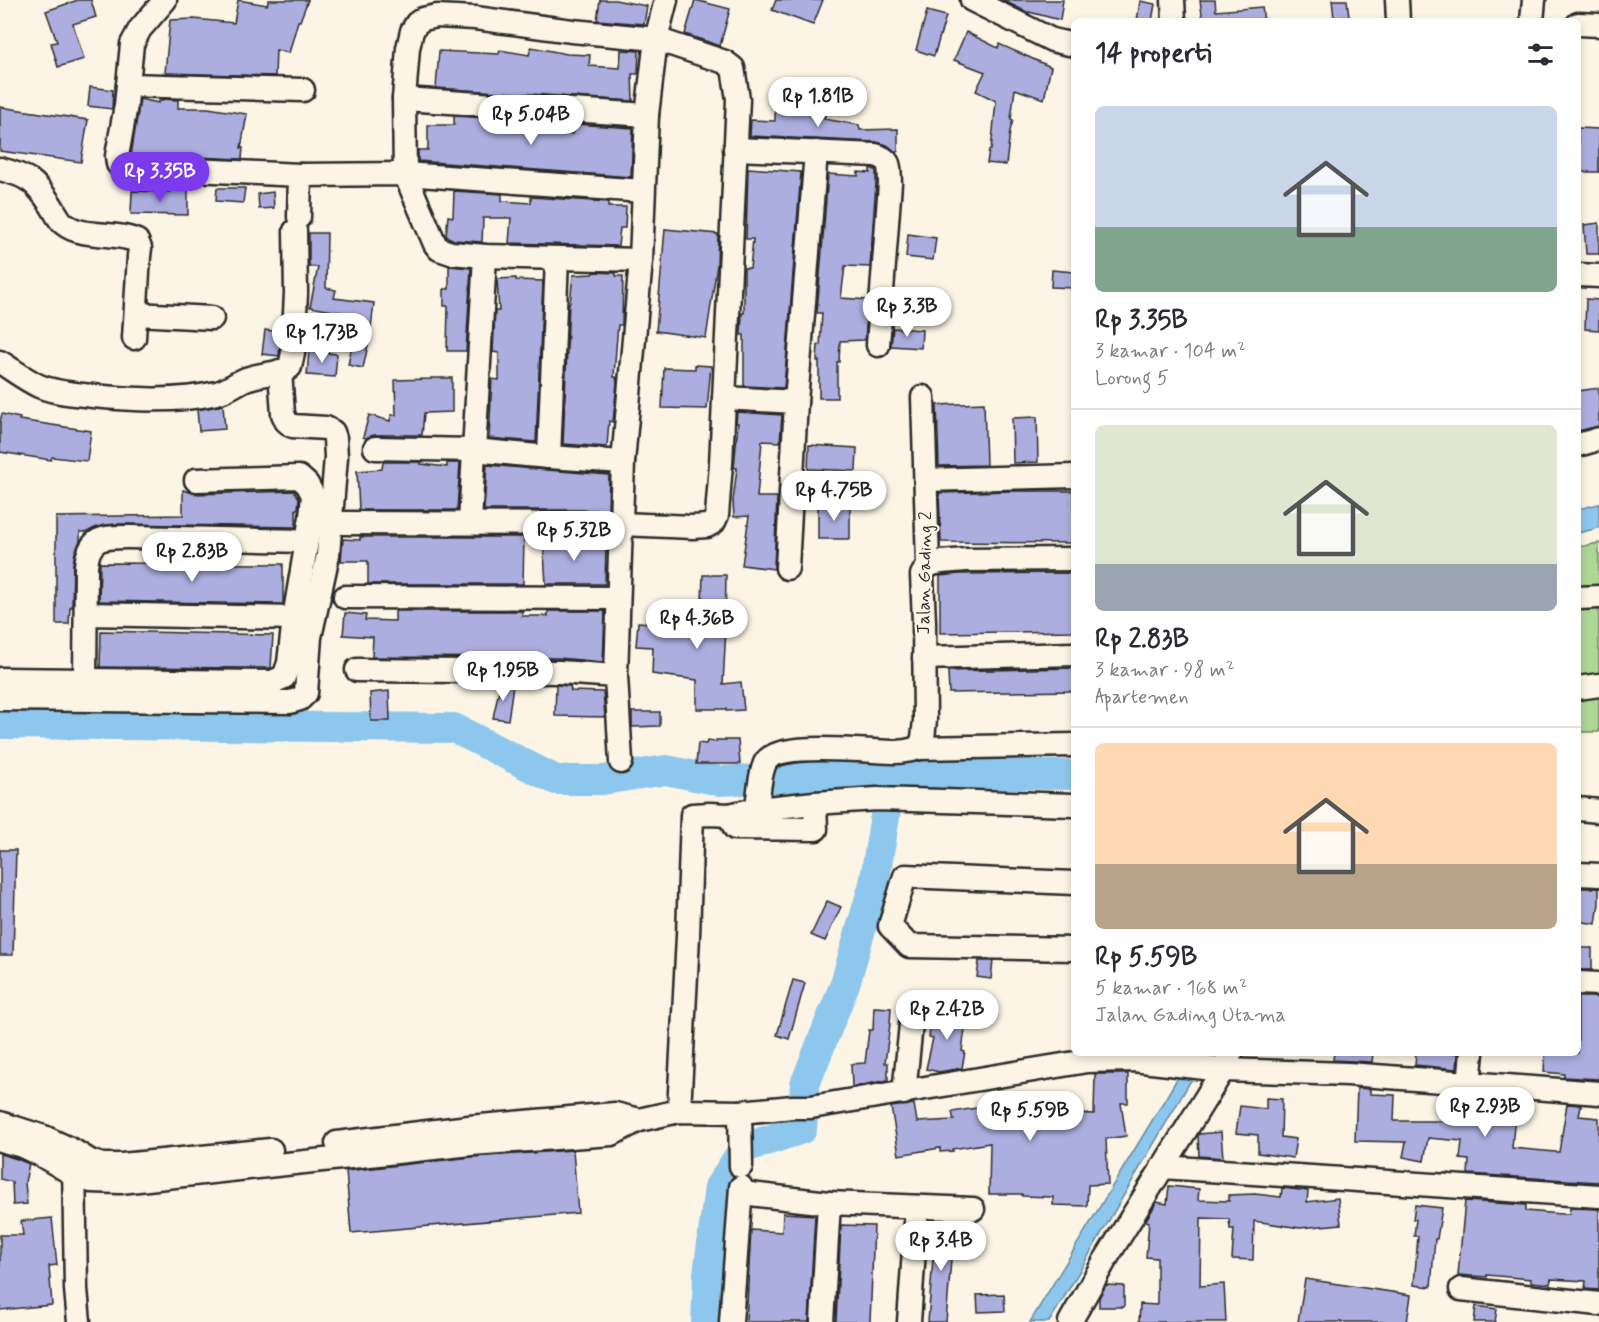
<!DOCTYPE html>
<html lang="id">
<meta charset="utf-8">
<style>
body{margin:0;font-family:Mynerve,sans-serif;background:#f7f7f7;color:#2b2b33;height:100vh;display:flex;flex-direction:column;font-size:22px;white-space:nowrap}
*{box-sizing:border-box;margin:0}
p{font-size:20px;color:#7c7c81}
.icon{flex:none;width:33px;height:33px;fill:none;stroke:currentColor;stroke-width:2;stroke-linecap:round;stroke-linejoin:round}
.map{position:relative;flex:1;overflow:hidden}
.panel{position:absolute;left:1071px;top:18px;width:510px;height:1038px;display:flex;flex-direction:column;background:#fff;border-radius:9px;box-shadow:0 3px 9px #0003}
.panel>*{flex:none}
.price{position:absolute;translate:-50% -51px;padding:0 14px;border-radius:21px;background:#fff;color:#222;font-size:20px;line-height:39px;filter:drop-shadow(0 2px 3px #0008)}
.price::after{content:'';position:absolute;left:50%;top:36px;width:18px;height:14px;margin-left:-9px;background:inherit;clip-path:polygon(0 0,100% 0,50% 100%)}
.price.on{background:#7c3aed;color:#fff}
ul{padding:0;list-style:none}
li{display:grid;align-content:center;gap:12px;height:318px;padding:0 24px}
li+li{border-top:2px solid #e1e1e2}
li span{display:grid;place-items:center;height:186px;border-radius:9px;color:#555}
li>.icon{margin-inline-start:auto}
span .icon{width:108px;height:108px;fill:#fffc;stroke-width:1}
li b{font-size:26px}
h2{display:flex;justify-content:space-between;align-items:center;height:72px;padding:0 24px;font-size:26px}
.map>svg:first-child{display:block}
.green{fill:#add794;stroke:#6c8160;stroke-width:1.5}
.water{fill:#8ec7ed;stroke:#66899f;stroke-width:1.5}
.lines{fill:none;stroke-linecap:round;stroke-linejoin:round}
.river{stroke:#8ec7ed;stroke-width:30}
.building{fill:#acaedf;stroke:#2b2b2b;stroke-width:1.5}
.minor-casing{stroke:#2b2b2b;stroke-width:27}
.minor{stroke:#fcf5e5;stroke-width:22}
.labels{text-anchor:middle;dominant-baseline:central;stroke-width:4.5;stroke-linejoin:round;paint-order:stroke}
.street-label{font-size:18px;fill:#2b2b2b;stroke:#fcf5e5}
</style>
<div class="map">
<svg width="1599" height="1322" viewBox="0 0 1599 1322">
<rect width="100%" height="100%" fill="#fcf5e5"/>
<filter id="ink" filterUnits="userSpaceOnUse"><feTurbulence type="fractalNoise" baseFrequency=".0167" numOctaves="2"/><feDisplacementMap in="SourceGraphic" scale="12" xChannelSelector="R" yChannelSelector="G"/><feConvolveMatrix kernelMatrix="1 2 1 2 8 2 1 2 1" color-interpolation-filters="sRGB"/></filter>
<g filter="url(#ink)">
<polygon class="green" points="1599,543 1599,732 1578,732 1578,547"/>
<g class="water">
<polygon points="1599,504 1599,528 1578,533 1578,509"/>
<polygon points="1192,1053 1207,1053 1066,1294 1049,1322 1030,1322 1167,1096"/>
</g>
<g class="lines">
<g class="river">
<polyline points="0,724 454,728 556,780 603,780 666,770 720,781 885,773 1074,775"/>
<polyline points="706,1322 708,1274 719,1187 744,1148 802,1129 805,1084 845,984 874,884 892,773"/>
</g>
</g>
<g class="building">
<polygon points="78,0 91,0 96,17 73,24 84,59 58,67 51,43 57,42 46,11"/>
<polygon points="238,0 267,5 269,0 308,0 300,21 298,21 289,53 276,50 275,76 165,73 170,20 194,19 234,23"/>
<polygon points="600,0 615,0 647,6 644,24 597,20"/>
<polygon points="695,0 730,9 720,46 685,34"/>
<polygon points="776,0 823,0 813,25 772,10"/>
<polygon points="1002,0 1063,0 1060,20 1029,12 1029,13"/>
<polygon points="1200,0 1215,0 1216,11 1262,7 1264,21 1203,21"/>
<polygon points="1332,0 1347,0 1349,17 1334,18"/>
<polygon points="1140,1 1155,4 1152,21 1137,21"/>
<polygon points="927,11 946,16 934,56 916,50"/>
<polygon points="966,32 998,48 999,44 1051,67 1044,99 1015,89 1011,119 1013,120 1010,131 1006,165 987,163 989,150 991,150 996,101 976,91 985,72 954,60"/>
<polygon points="531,47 567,54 590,55 589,66 620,68 621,50 639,51 638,74 632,74 633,101 436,88 439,51 499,54 500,50 529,55"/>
<polygon points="90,87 113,90 112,109 88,106"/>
<polygon points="140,99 159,103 159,101 162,101 162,99 178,100 178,108 208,108 247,114 241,148 243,148 242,159 194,157 148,158 131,156"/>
<polygon points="801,105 826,112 824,119 859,125 860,130 898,129 898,151 896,152 887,145 876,142 750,136 751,120 775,121 775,106"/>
<polygon points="0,107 88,120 81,162 0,151"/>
<polygon points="454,116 548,122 548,131 573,134 574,124 633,128 631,177 418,161 418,150 428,150 428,125 454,125"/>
<polygon points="1578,128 1599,129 1599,172 1578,172"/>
<polygon points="748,168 801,172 784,388 744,386 744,335 741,335 742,313 744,313 744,268 750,268 753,239 746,239"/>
<polygon points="870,168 876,170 876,183 870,267 845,266 841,298 868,300 865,340 840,341 839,362 837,362 837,398 819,398 819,361 817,361 818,345 820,345 822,313 817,313 828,174 858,176 858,172 870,173"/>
<polygon points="217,188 245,188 243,203 216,201"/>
<polygon points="170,189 188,189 188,215 131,214 132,191 170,192"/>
<polygon points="454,191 502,194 502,201 531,203 531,197 609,202 608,207 626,207 625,228 620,228 618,246 509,243 511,218 483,218 482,242 454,240 446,236 448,216 453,217"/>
<polygon points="273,192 274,208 259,209 258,194"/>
<polygon points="1599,223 1599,254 1586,254 1584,225"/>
<polygon points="665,229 718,234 717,265 706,338 656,331"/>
<polygon points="309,233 327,233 326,288 336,290 334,298 374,303 370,336 363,368 348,365 356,325 344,324 345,313 310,307 318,267 309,267"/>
<polygon points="908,234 936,238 933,260 906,257"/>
<polygon points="449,266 471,268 466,351 447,351 448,306 444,306 444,289 449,289"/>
<polygon points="1052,270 1074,272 1074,288 1051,287"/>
<polygon points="593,272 616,273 616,276 623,276 622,325 618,325 616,348 614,377 616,377 617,382 613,422 609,421 607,447 563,444 569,303 570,303 573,275 593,274"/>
<polygon points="516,278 516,280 543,281 536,442 489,438 492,379 499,380 499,353 493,352 495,311 499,311 497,279"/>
<polygon points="1586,299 1599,300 1599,330 1585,329"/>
<polygon points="893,328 922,330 921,348 891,346"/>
<polygon points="265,330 281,332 279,356 262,354"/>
<polygon points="309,351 337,354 335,377 307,375"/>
<polygon points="695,365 711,366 707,409 662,408 664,368 695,369"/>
<polygon points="431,378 452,378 452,412 424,413 422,435 375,435 366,438 363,437 369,415 390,421 391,415 396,415 395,380 431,379"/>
<polygon points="1599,388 1599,426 1578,431 1578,391"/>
<polygon points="984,403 986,465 939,466 937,405"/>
<polygon points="223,405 225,429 199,431 197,410"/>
<polygon points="737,412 782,415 780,442 762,441 757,497 777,497 774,569 742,565 749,516 734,517 733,501 737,468 734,468 738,423 736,423"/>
<polygon points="2,414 20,418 19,420 91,431 87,461 52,457 51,460 0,452 0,421"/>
<polygon points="1037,417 1038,462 1013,463 1012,418"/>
<polygon points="809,445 857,448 856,471 808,469"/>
<polygon points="383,462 421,462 421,464 447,467 447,463 460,463 457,510 359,510 357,471 382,469"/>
<polygon points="487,465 609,475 608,510 484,510"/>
<polygon points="183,490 196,494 294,491 299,498 298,509 296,509 296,527 121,524 104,525 95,528 87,532 80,532 80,541 75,552 73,564 72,607 70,607 69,624 56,624 56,517 183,515"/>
<polygon points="1011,491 1074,491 1074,543 941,542 939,493"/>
<rect x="818" y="506" width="32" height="33"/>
<polygon points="360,537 524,537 523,584 368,584 368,561 341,561 343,539 360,540"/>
<polygon points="543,537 568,537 568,545 606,544 605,584 546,584"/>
<polygon points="100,563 283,564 283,604 99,601"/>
<polygon points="1074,573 1074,631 940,633 940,576 959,574"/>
<polygon points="703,575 726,575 725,628 726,628 723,684 741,682 744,710 726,711 726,709 697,709 697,680 652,674 653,647 636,646 638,622 701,627"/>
<polygon points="395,611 522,611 522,616 548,616 548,611 605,611 603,662 559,658 372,657 373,637 343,635 345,613 366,615 365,620 395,621"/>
<polygon points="101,631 273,635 271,668 100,667"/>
<polygon points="1074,668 1074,691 949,693 948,671"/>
<polygon points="500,685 513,685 508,720 493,718"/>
<polygon points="556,685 570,686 571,691 603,692 605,717 555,716"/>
<polygon points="389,691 390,721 371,721 370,693"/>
<polygon points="632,712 660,712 660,726 632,727"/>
<polygon points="716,740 738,740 740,764 696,764 698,743 706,744 707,741 716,742"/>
<polygon points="0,850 16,850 13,955 0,955"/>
<polygon points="1578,888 1599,888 1599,903 1596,924 1578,921"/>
<polygon points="827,901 841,907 825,941 811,935"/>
<rect x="1579" y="948" width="13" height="22"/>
<polygon points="979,961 993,961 991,979 977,977"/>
<polygon points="793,980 805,983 789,1039 777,1035"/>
<polygon points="1578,997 1599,997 1599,1079 1564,1077 1564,1074 1544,1072 1545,1053 1578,1053"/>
<polygon points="874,1007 891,1008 890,1024 885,1063 888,1063 888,1080 852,1087 851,1064 865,1063 869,1030 873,1030"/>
<polygon points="933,1009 967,1014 962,1051 965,1052 962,1068 939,1072 926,1069 933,1038 929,1037"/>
<polygon points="1334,1053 1373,1053 1372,1062 1333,1060"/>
<polygon points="1416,1053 1458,1053 1457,1069 1415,1065"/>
<polygon points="1095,1074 1128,1074 1128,1103 1121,1103 1126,1136 1106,1139 1108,1184 1088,1185 1087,1206 1053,1205 1053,1197 1022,1196 1022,1194 989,1194 990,1143 952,1149 953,1151 940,1152 940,1148 899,1155 891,1107 914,1104 917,1122 954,1120 952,1112 1000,1104 1000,1103 1039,1097 1041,1112 1094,1114"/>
<polygon points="1357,1088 1370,1089 1370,1094 1395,1095 1394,1121 1445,1121 1447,1097 1479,1099 1478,1101 1516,1104 1512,1148 1555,1152 1559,1152 1567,1104 1581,1105 1579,1116 1599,1118 1599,1182 1468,1174 1469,1160 1460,1159 1462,1141 1428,1138 1424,1161 1403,1157 1406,1142 1355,1141"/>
<polygon points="1266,1098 1282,1099 1281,1137 1296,1139 1293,1158 1258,1153 1258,1135 1236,1133 1240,1106 1266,1109"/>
<polygon points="1221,1132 1223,1158 1199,1156 1198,1136 1199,1134"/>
<polygon points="573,1150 578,1213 351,1233 346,1171 472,1157"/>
<polygon points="0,1154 17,1159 29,1164 25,1182 27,1204 13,1205 12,1182 0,1179"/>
<polygon points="1169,1186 1199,1189 1198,1200 1229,1201 1229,1195 1255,1194 1281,1197 1282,1188 1308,1191 1307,1202 1338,1198 1341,1224 1300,1228 1254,1221 1253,1260 1232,1259 1234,1229 1230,1229 1229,1219 1201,1218 1200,1286 1224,1284 1226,1322 1139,1322 1140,1304 1157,1305 1157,1258 1146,1257 1149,1222 1146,1221 1146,1220 1157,1202 1167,1204"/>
<polygon points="1465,1201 1526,1205 1526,1211 1561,1214 1569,1214 1570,1208 1599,1209 1599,1290 1585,1289 1586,1281 1551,1279 1550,1284 1531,1282 1531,1279 1487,1275 1487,1277 1458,1275"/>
<polygon points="1415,1205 1442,1208 1437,1239 1435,1239 1431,1287 1414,1285 1418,1236 1414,1236 1416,1219 1413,1219"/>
<polygon points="783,1213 815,1215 809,1322 746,1322 751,1230 782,1232"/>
<polygon points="52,1218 57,1265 49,1266 52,1305 0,1310 0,1235 23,1235 21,1221"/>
<polygon points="936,1221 954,1222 946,1322 928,1322"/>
<polygon points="841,1225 874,1226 870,1322 836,1322"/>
<polygon points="1305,1279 1411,1295 1407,1322 1298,1322"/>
<polygon points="1106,1285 1124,1286 1124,1307 1099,1307 1099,1298"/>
<polygon points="1004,1294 1005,1311 978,1312 977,1295"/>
<polygon points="1476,1306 1497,1309 1495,1322 1474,1322"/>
</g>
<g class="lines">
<defs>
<g id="minor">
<polyline points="165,0 140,29 132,44 126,105 117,156 118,164 122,168 147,172 193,170 300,175 405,174 435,244 439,249 451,253 485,256 641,260"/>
<polyline points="972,0 1052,40 1074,45"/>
<polyline points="1173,0 1174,21"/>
<polyline points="1397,0 1398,21"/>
<polyline points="1532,21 1534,0"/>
<polyline points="1578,24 1599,25"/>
<polyline points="128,85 303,90"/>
<polyline points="404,99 647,115"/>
<path d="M735 149 875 155C892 159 889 168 890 183L878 345"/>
<path d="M0 169C28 176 35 181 51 205 55 211 59 220 64 224 83 239 116 231 137 241L140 248 139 256 134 338"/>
<polyline points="299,217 300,175"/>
<polyline points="1578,275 1599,276"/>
<polyline points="136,314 212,318"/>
<path d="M0 362C13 370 26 380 39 386 56 393 75 394 93 396 134 400 177 402 217 393 228 390 236 383 246 379 259 374 273 374 286 370L290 367 293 353 296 293 295 231"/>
<polyline points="724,398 796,402 787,568"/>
<polyline points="796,402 816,152"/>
<polyline points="1578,445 1599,439"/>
<polyline points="375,448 473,450 549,457 623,462"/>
<polyline points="549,457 557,258"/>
<polyline points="926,480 1074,476"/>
<polyline points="340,523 621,524 693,527 707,526 714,522 717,515 721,464 738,99 733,68 725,62 656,39 572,31 475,18 437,16 423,19 417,23 412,31 408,48 404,99 405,174 643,191"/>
<polyline points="470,523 485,256"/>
<polyline points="928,565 941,562 966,560 1074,559"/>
<polyline points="345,597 618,598"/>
<polyline points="1578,598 1599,597"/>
<polyline points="86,614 294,618"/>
<polyline points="924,658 1074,654"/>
<polyline points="357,670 559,672 616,676"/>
<polyline points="0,679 272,682 284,677 289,663 294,618 311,517 313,495 307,484 299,477 196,480"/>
<path d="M85 680 86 566C89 536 104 537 130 537L306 541"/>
<polyline points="1578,688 1599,685"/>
<polyline points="0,699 290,702 300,699 306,693 310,637 328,555 336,457 335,438 333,432 326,428 292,426 286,421 283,414 280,371"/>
<polyline points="919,748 923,738 925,720 924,622 922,575 928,565 923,397"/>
<polyline points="621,762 616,676 623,462 641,260 647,115 656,39 666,0"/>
<polyline points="757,809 815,803 877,799 1074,805"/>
<polyline points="1578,809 1599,811"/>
<polyline points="729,815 735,828 816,829 815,803"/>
<polyline points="1578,874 1599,875"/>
<polyline points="1074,883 905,876 890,926 909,946 1074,949"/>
<polyline points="1578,983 1599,984"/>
<polyline points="1469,1083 1599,1093"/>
<polyline points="904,1093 913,1005"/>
<path d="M679 1111 688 936 692 815 710 814 729 815 757 809C758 797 760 774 765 763 776 740 872 752 896 752 904 752 911 750 919 748L1074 745"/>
<polyline points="740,1112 741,1166"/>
<polyline points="0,1123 44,1137 74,1151 90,1161 102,1165 122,1165 271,1150"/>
<polyline points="0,1140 22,1146 41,1155 73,1174 91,1181 120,1182 471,1144 612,1134 639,1120 679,1111 740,1112 793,1107 811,1107 1087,1061 1133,1060 1223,1070 1348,1074 1469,1083 1472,1053"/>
<polyline points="337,1143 469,1127 615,1114 639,1120"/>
<polyline points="74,1162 76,1289 79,1322"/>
<polyline points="1162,1167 1599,1196"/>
<polyline points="741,1193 829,1203 973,1209"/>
<polyline points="1461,1289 1599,1304"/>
<polyline points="731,1322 741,1187"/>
<polyline points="822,1322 829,1203"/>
<polyline points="909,1322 917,1207"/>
<polyline points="1070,1322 1104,1262 1223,1070 1231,1053"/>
</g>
</defs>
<use href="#minor" class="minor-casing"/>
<use href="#minor" class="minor"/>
</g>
</g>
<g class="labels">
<g class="street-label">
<text transform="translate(925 573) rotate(-89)">Jalan Gading 2</text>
</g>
</g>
</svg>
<b class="price" style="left:818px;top:128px">Rp 1.81B</b>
<b class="price" style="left:531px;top:146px">Rp 5.04B</b>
<b class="price on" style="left:160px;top:203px">Rp 3.35B</b>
<b class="price" style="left:907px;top:338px">Rp 3.3B</b>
<b class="price" style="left:322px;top:364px">Rp 1.73B</b>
<b class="price" style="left:834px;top:522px">Rp 4.75B</b>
<b class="price" style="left:574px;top:562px">Rp 5.32B</b>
<b class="price" style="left:192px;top:583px">Rp 2.83B</b>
<b class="price" style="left:697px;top:650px">Rp 4.36B</b>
<b class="price" style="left:503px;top:702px">Rp 1.95B</b>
<b class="price" style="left:947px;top:1041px">Rp 2.42B</b>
<b class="price" style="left:1485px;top:1138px">Rp 2.93B</b>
<b class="price" style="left:1030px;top:1142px">Rp 5.59B</b>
<b class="price" style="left:941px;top:1272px">Rp 3.4B</b>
<section class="panel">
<h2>14 properti<svg class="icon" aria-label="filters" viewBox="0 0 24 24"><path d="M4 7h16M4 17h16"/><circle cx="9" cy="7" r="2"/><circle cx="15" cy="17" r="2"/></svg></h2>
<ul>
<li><span style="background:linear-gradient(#c9d6e8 65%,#7fa58c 0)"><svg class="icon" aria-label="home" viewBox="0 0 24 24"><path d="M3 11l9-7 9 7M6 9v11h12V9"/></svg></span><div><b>Rp 3.35B</b><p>3 kamar · 104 m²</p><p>Lorong 5</p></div></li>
<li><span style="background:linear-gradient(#dfe7d0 75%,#9aa5b1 0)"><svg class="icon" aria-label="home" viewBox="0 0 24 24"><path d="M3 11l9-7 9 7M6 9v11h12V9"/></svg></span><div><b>Rp 2.83B</b><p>3 kamar · 98 m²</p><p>Apartemen</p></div></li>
<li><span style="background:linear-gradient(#ffd9b3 65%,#b9a48a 0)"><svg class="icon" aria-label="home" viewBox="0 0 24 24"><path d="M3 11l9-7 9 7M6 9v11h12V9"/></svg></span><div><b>Rp 5.59B</b><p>5 kamar · 168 m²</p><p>Jalan Gading Utama</p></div></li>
</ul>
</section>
</div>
